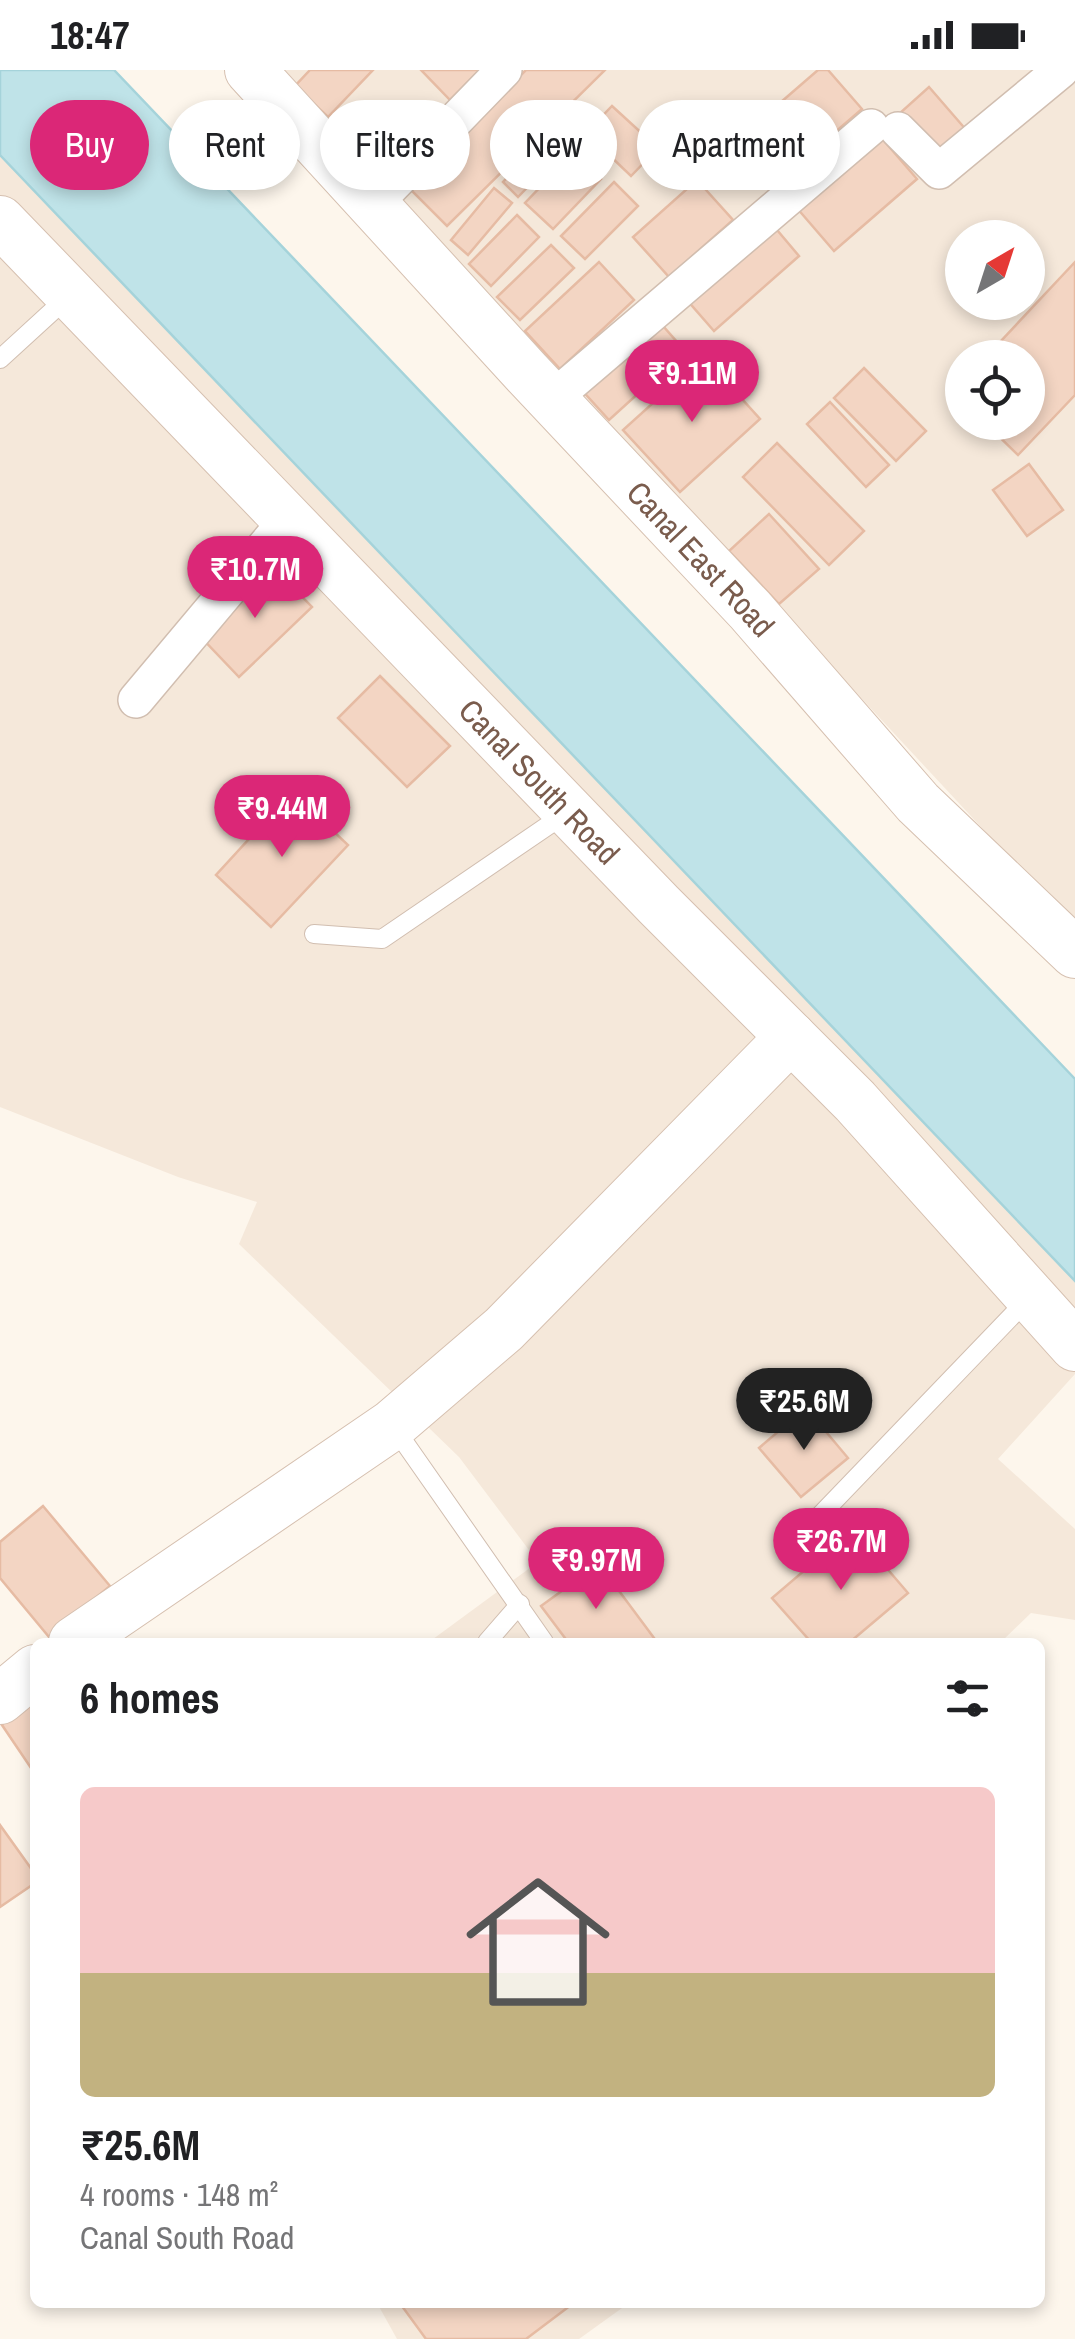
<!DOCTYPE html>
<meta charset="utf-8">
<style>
body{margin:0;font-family:"Archivo Narrow",sans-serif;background:#f2f2f2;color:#202124;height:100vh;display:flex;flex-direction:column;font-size:38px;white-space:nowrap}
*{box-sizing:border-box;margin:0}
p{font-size:32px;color:#757577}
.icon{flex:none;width:55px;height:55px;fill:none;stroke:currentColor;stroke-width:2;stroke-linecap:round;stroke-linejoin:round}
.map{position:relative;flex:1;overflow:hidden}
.panel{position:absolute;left:30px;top:1568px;width:1015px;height:670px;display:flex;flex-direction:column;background:#fff;border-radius:15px;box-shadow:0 5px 15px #0003}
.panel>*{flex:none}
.top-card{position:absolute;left:30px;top:30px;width:1015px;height:90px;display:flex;gap:20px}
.needle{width:65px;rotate:39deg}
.tools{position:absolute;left:945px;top:150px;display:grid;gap:20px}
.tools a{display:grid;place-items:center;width:100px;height:100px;border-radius:50%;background:#fff;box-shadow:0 5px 15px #0003;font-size:50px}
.price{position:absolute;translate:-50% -85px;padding:0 22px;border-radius:35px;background:#db2777;color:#fff;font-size:32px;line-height:65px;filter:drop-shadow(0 2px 5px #0008)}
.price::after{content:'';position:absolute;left:50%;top:60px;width:30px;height:22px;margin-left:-15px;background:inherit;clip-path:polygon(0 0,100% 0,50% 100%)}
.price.active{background:#222;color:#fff}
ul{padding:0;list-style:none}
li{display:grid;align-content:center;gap:20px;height:530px;padding:0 50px}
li+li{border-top:2px solid #e0e0e0}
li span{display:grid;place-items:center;height:310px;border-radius:15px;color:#555}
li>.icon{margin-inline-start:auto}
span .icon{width:180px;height:180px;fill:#fffc;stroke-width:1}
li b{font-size:42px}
h2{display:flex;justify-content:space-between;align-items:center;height:120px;padding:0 50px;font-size:42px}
.chip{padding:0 35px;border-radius:45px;background:#fff;box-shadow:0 5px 15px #0003;font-size:35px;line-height:90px}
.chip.active{background:#db2777;color:#fff}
.status{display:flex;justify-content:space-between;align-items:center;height:70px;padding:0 50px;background:#fff;direction:ltr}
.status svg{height:28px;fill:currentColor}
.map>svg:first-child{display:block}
.residential{fill:#f5e8da;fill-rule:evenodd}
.water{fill:#bfe3e8;stroke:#a5d3da;stroke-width:2.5}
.building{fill:#f3d5c3;stroke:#e6bba3;stroke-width:2.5}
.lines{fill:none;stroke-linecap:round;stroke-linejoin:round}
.lane-casing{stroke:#d1beb0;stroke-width:20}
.street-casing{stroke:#d1beb0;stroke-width:38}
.secondary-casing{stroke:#d6c0b0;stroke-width:52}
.lane{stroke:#fff;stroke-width:18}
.street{stroke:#fff;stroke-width:35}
.secondary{stroke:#fff;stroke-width:50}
.labels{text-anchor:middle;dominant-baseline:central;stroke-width:8;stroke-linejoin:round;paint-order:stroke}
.street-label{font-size:32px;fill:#7a5c4d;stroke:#fffaf3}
</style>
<div class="status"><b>18:47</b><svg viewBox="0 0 49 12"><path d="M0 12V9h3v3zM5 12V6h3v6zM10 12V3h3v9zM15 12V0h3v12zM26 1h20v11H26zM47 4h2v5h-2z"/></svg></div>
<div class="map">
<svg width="1075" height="2269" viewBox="0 0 1075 2269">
<rect width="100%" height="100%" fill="#fdf6ec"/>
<g class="residential">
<path d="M276 0H1075V858L348 76ZM962 168H1028V232H962ZM962 288H1028V352H962Z"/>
<polygon points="0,85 1075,1211 1075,1304 998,1389 1075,1459 1075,1550 1031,1543 1001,1572 429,1572 538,1492 459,1387 239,1174 257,1132 178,1107 0,1037"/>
<polygon points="377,2233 629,2233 579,2269 397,2269"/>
</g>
<polygon class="water" points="0,0 114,0 1075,1009 1075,1211 0,85"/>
<g class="building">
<polygon points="310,0 373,0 328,47 295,16"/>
<polygon points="421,0 480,0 450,30"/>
<polygon points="526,0 605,0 447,156 408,117"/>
<polygon points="818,0 828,0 862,39 789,102 751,58"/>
<polygon points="929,17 968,62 938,87 900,43"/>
<polygon points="612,36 658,78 631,106 586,63"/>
<polygon points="555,57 571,72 518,127 503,112"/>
<polygon points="879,65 917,109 834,181 796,137"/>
<polygon points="574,82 601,109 553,159 525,133"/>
<polygon points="697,110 733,150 669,207 633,167"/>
<polygon points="614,112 638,136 585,189 561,166"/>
<polygon points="494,118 512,133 468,185 451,170"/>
<polygon points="517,145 539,167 491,216 469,194"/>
<polygon points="772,154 799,186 714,261 687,230"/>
<polygon points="551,175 574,198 520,250 497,227"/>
<polygon points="599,192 634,230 560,299 525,261"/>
<polygon points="1075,192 1075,325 1018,385 984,352 1028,352 1028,288 985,288"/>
<polygon points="656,248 685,281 609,350 579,317"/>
<polygon points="704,287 760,349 680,422 623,360"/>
<polygon points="864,298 926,361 896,391 834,328"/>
<polygon points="830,332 889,395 866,417 807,354"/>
<polygon points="777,373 864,461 829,495 743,407"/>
<polygon points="1029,394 1063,440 1027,466 993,420"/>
<polygon points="769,444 819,499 779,534 729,481"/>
<polygon points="271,495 312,537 239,607 198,564"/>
<polygon points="380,606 450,676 407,717 338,648"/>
<polygon points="292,722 348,775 271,857 216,805"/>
<polygon points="806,1338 848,1388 801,1427 759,1378"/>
<polygon points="43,1436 110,1516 49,1567 0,1508 0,1472"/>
<polygon points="853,1459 908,1523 850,1572 811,1572 772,1528"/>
<polygon points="599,1494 657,1572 568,1572 541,1536"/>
<polygon points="35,1618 35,1704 2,1655"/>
<polygon points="0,1755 35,1804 35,1813 0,1837"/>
<polygon points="399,2232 575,2232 526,2269 426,2269"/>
</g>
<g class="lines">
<defs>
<g id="lane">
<polyline points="0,289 70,225"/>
<polyline points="314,864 382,869 565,744"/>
<polyline points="393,1356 544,1572"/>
<polyline points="808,1458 1028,1229"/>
<polyline points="487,1572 520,1534"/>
</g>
<g id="street">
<polyline points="898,60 939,101 1061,0"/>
<polyline points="375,133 504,0"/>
<polyline points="552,329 871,57"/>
<polyline points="136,630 287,450"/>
</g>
<g id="secondary">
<path id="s1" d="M250 0 526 302 750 540 918 733 1075 883"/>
<path id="s2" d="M0 151 659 835 855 1031 1075 1276"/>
<polyline points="74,1572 392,1355 504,1259 791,967"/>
<polyline points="0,1629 35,1600"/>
</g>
</defs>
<use href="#lane" class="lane-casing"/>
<use href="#street" class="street-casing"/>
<use href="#secondary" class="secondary-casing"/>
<use href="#lane" class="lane"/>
<use href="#street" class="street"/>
<use href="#secondary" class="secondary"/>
</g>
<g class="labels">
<g class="street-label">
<text stroke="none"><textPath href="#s1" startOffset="665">Canal East Road</textPath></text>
<text stroke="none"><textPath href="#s2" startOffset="778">Canal South Road</textPath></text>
</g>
</g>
</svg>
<div class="tools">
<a><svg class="needle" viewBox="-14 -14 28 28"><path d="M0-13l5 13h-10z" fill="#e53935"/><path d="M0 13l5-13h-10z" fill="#757577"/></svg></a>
<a><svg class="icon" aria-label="locate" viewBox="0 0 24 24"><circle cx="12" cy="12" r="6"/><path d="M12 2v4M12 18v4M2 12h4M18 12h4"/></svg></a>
</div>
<b class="price" style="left:692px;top:355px">₹9.11M</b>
<b class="price" style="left:255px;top:551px">₹10.7M</b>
<b class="price" style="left:282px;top:790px">₹9.44M</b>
<b class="price active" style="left:804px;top:1383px">₹25.6M</b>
<b class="price" style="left:841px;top:1523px">₹26.7M</b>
<b class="price" style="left:596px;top:1542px">₹9.97M</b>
<div class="top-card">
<a class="chip active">Buy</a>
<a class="chip">Rent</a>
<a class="chip">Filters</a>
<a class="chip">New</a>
<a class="chip">Apartment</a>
</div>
<section class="panel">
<h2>6 homes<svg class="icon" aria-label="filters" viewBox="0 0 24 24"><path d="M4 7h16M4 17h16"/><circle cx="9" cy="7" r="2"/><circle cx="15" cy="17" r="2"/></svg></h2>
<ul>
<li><span style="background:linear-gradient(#f6c9c9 60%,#c2b280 0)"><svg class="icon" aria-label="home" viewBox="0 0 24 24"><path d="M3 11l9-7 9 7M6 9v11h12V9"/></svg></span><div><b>₹25.6M</b><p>4 rooms · 148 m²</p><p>Canal South Road</p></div></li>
</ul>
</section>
</div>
